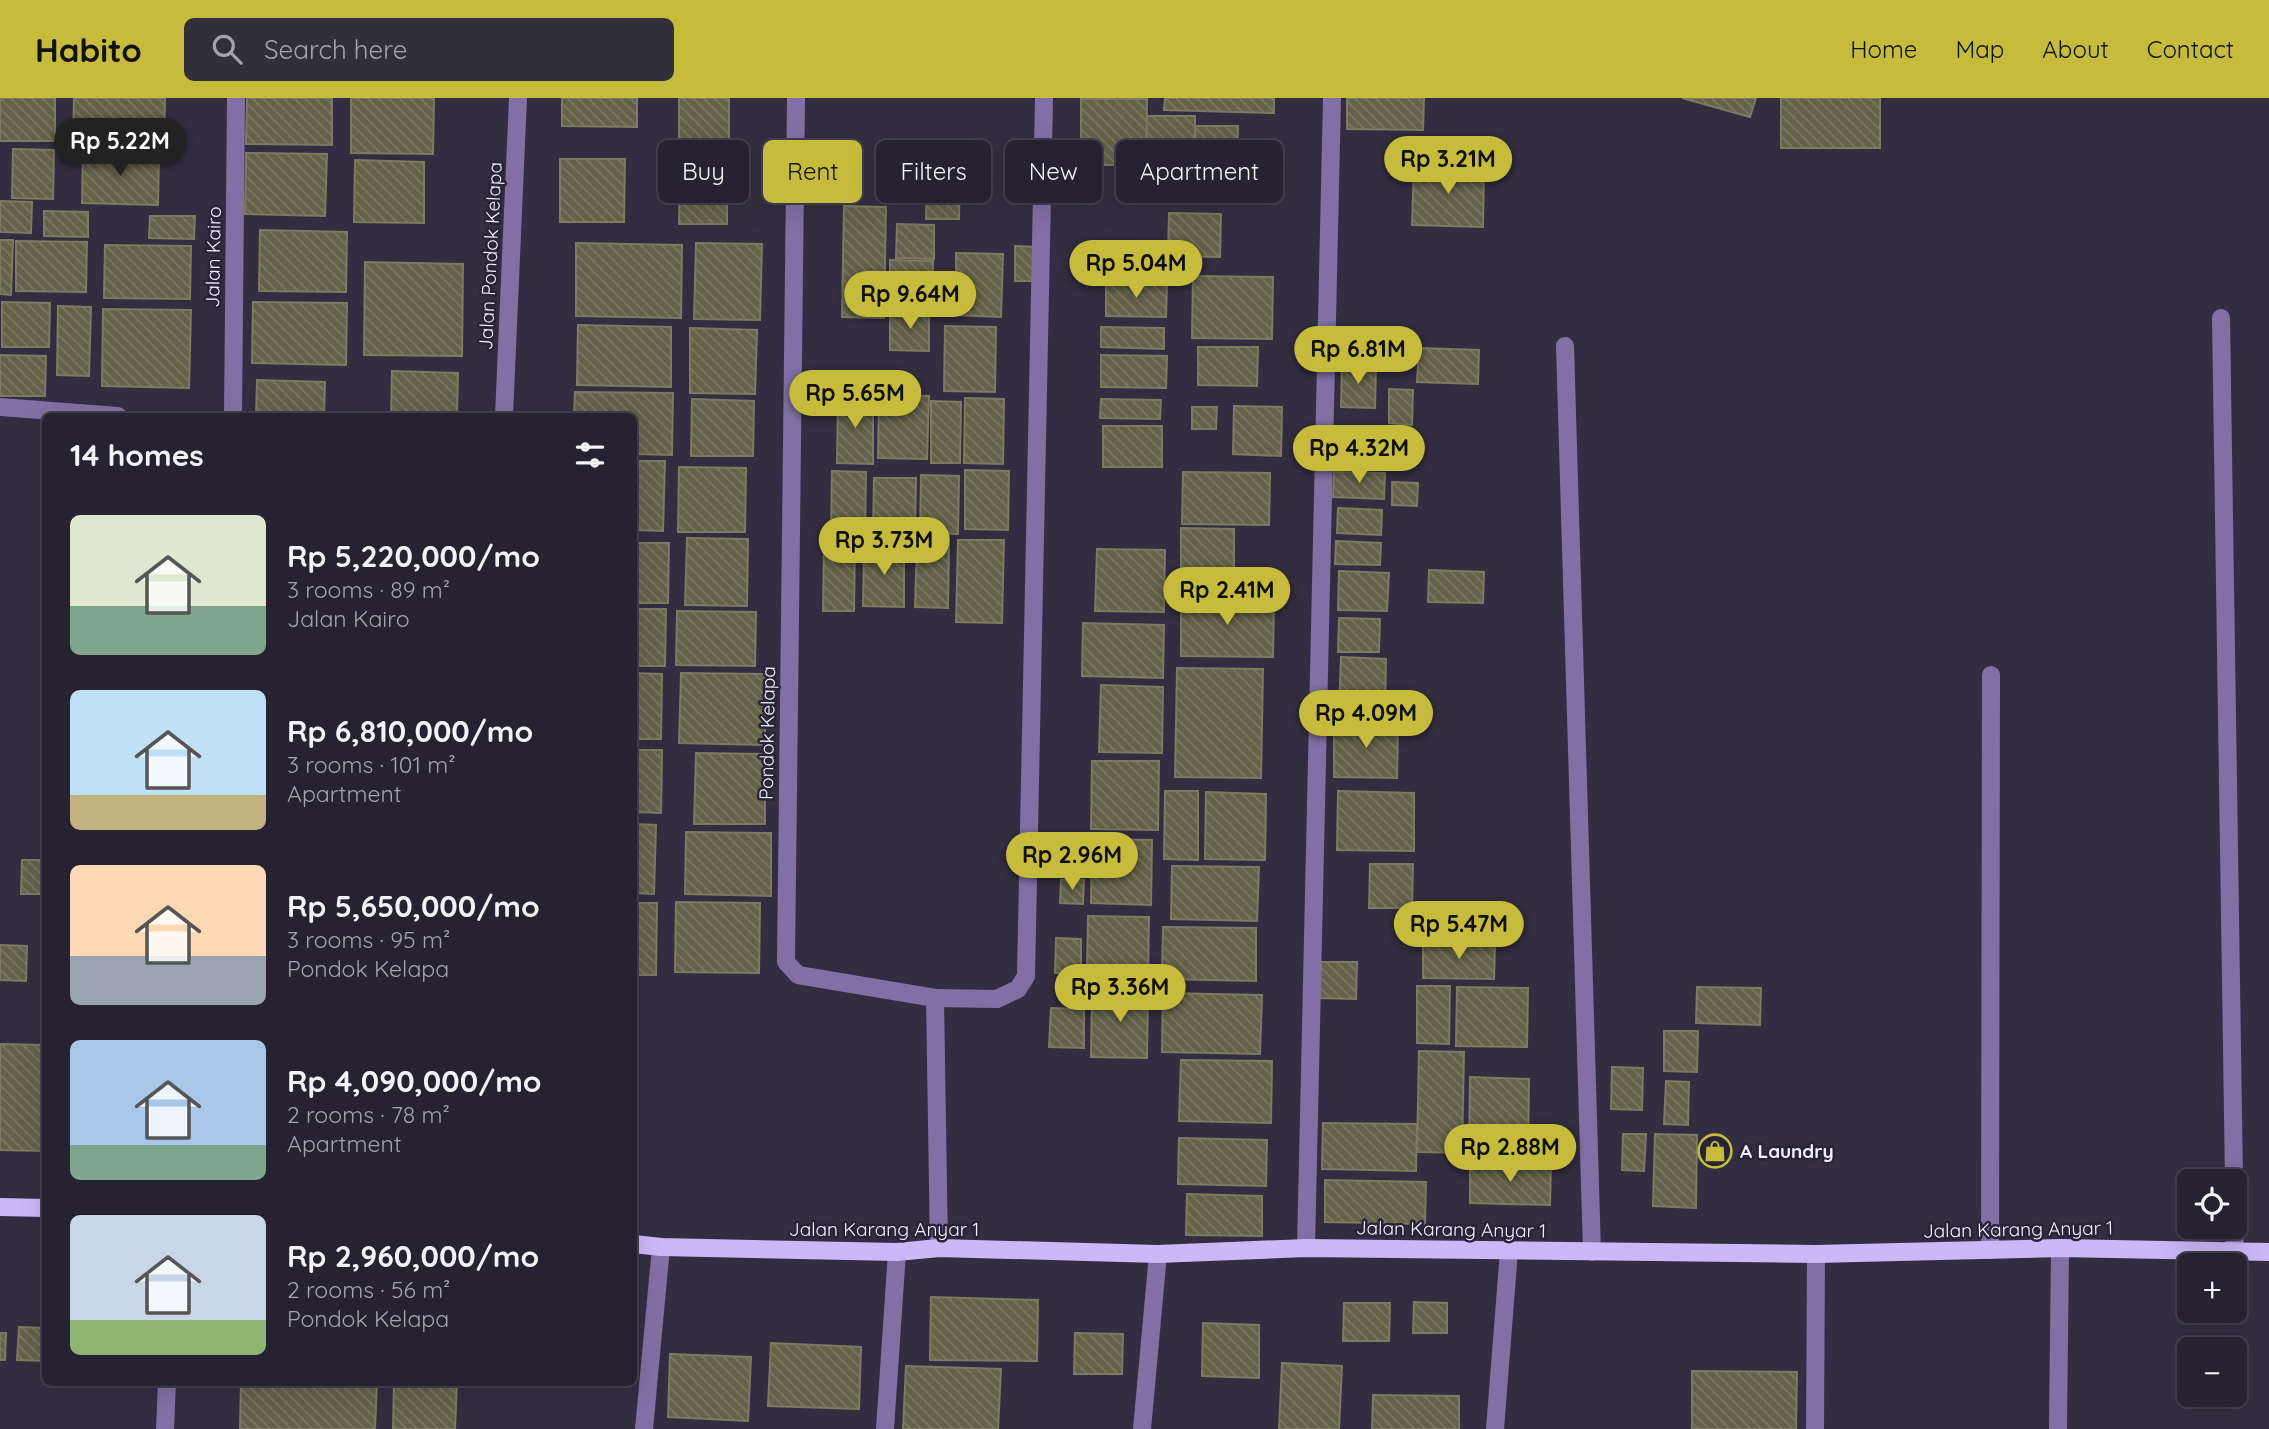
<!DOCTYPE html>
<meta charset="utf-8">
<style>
body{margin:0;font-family:Quicksand,sans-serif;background:#322f3d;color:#f1f3f6;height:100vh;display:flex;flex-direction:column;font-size:26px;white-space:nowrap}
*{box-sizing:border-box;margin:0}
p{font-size:23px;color:#a4a4ab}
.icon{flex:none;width:38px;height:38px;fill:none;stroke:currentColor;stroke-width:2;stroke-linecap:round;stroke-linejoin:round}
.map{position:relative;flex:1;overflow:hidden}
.panel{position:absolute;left:42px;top:315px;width:595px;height:973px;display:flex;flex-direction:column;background:#262231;border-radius:10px;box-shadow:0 7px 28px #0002,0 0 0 2px #423f4d}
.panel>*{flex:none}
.hud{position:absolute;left:658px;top:42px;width:665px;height:63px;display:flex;gap:14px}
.tools{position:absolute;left:2177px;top:1071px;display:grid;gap:14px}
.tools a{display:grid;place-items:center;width:70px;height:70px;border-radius:10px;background:#262231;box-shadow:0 7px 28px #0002,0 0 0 2px #423f4d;font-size:35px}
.price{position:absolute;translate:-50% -60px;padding:0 16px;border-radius:24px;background:#c7bb3b;color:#111;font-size:23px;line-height:46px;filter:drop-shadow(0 2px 4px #0008)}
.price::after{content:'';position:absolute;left:50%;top:42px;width:21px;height:16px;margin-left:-10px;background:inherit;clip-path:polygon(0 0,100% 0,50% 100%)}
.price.selected{background:#222;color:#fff}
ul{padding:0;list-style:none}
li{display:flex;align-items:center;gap:21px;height:175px;padding:0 28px}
li span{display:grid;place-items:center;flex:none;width:196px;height:140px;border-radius:10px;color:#555}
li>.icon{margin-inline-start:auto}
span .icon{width:84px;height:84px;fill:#fffc;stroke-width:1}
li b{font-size:30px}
h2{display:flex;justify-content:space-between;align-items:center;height:84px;padding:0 28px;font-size:30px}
.tag{padding:0 24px;border-radius:10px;background:#262231;box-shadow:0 7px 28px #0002,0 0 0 2px #423f4d;font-size:24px;line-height:63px}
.tag.selected{background:#c7bb3b;color:#111}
header{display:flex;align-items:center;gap:42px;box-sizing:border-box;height:98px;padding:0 35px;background:#c7bb3b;color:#111}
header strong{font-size:33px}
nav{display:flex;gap:38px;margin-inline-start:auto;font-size:24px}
.search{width:490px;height:63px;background:#322f3d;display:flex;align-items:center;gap:18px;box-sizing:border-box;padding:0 24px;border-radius:10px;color:#a4a4ab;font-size:26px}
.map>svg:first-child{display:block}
.building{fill:url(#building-back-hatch);stroke:#7c7b61;stroke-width:2}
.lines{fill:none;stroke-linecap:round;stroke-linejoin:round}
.minor{stroke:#8070a5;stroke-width:18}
.major{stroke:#cbb8f9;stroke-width:18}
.labels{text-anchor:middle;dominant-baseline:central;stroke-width:5;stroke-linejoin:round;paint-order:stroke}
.street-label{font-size:19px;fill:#f4f1ff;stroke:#292337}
.poi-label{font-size:19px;font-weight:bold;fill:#f4f1ff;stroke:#292337;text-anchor:start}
</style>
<header>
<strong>Habito</strong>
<div class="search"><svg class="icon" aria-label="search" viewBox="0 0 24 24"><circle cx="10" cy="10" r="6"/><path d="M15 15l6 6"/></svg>Search here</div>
<nav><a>Home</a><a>Map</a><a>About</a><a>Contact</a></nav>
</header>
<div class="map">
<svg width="2269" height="1331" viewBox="0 0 2269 1331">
<defs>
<pattern id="building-back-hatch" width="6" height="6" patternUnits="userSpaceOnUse" patternTransform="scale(1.75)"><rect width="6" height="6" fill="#636148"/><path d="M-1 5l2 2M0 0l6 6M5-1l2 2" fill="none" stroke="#7a7863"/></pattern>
</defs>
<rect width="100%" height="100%" fill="#332d41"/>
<g class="building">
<rect x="0" y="0" width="55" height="43"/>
<polygon points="74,0 165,0 164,45 73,43"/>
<polygon points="247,0 332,0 332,47 246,46"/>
<polygon points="351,0 434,0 433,56 351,55"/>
<polygon points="562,0 637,0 637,29 562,28"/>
<rect x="679" y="0" width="50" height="57"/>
<polygon points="1165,0 1274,0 1274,15 1164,12"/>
<polygon points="1347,0 1424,0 1423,32 1347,31"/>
<polygon points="1682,0 1756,0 1750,19"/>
<rect x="1781" y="0" width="99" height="50"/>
<polygon points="1081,1 1147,1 1146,67 1081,67"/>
<polygon points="1147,18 1195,18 1195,88 1146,88"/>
<polygon points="1195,28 1238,28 1237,64 1195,64"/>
<polygon points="13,51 54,52 53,101 12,100"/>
<polygon points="83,54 159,56 158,107 82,105"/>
<polygon points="246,55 327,56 325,118 245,116"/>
<polygon points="560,61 625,61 624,124 560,124"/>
<polygon points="355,62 424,64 424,125 354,124"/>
<polygon points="680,66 727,66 727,126 679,126"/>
<polygon points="1414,67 1484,69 1483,129 1412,127"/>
<polygon points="927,71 960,71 959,121 926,121"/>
<polygon points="0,103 32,104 31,135 0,134"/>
<polygon points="844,108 886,109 884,220 842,219"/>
<polygon points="44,113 88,114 88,139 44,138"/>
<polygon points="1169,115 1221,116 1220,159 1168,158"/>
<polygon points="150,118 195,118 194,141 149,140"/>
<polygon points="897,126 934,127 934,161 896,160"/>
<polygon points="260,132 347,134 346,194 259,193"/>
<polygon points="0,142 13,142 11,197 0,196"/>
<polygon points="16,143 87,144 86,194 16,193"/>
<polygon points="576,145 682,147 681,220 576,218"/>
<polygon points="696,145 762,146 760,222 694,221"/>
<polygon points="105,147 191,148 190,201 104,200"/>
<polygon points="1015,148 1038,149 1037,183 1015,183"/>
<polygon points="1105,148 1161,148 1160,179 1104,178"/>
<polygon points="956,155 1003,156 1001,219 956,217"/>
<polygon points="890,162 933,163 932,205 890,204"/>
<polygon points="365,164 463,166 462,258 364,257"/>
<polygon points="1193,178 1273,179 1272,241 1192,240"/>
<polygon points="1106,185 1167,186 1166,219 1106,218"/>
<polygon points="2,204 50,205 49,249 2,249"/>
<polygon points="253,204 347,205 346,267 252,265"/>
<polygon points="58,208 91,209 89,278 57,277"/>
<polygon points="103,211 191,212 189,290 102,288"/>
<polygon points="890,214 929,214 929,253 890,252"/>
<polygon points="578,227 671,229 671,289 577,287"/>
<polygon points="945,228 996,229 995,294 944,293"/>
<polygon points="1101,229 1164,230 1164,251 1101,249"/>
<polygon points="690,230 757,232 755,296 690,295"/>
<polygon points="1198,249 1258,249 1257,288 1198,287"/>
<polygon points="1419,250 1479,252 1478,286 1417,284"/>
<polygon points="0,257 46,258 45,298 0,298"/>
<polygon points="1101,257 1167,258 1166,290 1101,289"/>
<polygon points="1342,265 1376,267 1375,310 1341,309"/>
<polygon points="392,273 458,275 457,318 391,318"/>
<polygon points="257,282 325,284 324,318 256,318"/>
<polygon points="1389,291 1413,292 1412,327 1389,325"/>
<polygon points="575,294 673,295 672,357 634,356 634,318 574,318"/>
<polygon points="879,297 929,298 927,361 878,360"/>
<polygon points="838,299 873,299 873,366 837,365"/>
<polygon points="965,300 1004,301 1003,366 964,365"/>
<polygon points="692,301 754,303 753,358 691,358"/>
<polygon points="1101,301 1161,302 1160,321 1100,320"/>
<polygon points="931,303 961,304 960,365 931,365"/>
<polygon points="1234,308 1282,309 1281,358 1233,356"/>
<polygon points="1192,309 1217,309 1216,331 1192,331"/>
<rect x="1103" y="328" width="59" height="41"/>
<polygon points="1386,348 1411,349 1411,367 1386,366"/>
<polygon points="634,363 665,363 663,433 634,432"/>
<polygon points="679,369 746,370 745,434 678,434"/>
<polygon points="965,372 1009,373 1008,432 965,431"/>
<polygon points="832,373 866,374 865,437 831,436"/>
<polygon points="1183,374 1270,375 1269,427 1182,426"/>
<polygon points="1334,374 1385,375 1384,401 1333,399"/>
<polygon points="921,377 959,378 958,436 920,435"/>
<polygon points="874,380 916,380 915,435 873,434"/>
<polygon points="1392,384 1418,385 1417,408 1392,407"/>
<polygon points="1338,410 1382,412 1381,437 1337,435"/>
<polygon points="1181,430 1234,431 1234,494 1181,494"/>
<polygon points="687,440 748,441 747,508 685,507"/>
<polygon points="824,442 855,443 854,513 823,513"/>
<polygon points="958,442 1004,442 1002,525 956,524"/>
<polygon points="1336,443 1381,445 1380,467 1335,466"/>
<polygon points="634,445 669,445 668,505 634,505"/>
<polygon points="917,446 949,447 948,510 915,509"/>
<polygon points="864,448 904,449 904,509 863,508"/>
<polygon points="1097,451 1165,452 1164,514 1095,513"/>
<polygon points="1429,472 1484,474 1483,505 1428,504"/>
<polygon points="1339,473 1389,475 1387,513 1338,512"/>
<polygon points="1181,499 1274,500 1273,559 1181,558"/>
<polygon points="634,511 666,511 665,568 634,568"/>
<polygon points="677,513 756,514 755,568 676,567"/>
<polygon points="1339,520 1380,521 1379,554 1338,554"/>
<polygon points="1083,525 1164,527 1163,580 1082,578"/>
<polygon points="1341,559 1386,561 1385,613 1339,611"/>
<polygon points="1177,570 1263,571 1261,680 1175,679"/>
<polygon points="634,575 662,576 661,641 634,641"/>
<polygon points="681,575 765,576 765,647 679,645"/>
<polygon points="1101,587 1163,589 1162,655 1099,654"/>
<polygon points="1334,624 1398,625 1397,680 1334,679"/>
<polygon points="634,652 662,652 661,715 634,714"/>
<polygon points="696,655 765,656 765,726 694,726"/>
<polygon points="1092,663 1159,663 1158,732 1091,731"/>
<polygon points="1165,693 1198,693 1198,762 1164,761"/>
<polygon points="1338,693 1414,695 1414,753 1337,752"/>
<polygon points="1206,694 1266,696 1265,762 1205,761"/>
<polygon points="634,726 656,727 654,796 634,795"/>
<polygon points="686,734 771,735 771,798 685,796"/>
<polygon points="1092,741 1152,742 1151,807 1091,805"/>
<polygon points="22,762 46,762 46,796 21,796"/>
<polygon points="1370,766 1413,766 1412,810 1369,810"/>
<polygon points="1172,768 1259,769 1257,823 1171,821"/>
<polygon points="1061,782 1084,782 1083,806 1060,805"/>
<polygon points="676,804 760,805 759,875 675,874"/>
<polygon points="634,805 657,805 656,877 634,877"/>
<polygon points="1088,818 1149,819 1148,880 1087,878"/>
<polygon points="1163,829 1256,830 1256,883 1162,881"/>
<polygon points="1056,840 1081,841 1081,875 1055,875"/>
<polygon points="1423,845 1495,847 1494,881 1423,880"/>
<polygon points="0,847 27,848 26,883 0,882"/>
<polygon points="1321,864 1357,864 1356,901 1320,900"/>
<polygon points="1417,888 1450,888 1449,946 1417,945"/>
<polygon points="1457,889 1528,890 1527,949 1456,948"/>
<polygon points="1697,889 1761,890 1760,927 1696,925"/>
<polygon points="1092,893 1148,894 1147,960 1091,959"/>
<polygon points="1163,895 1262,897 1260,956 1162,954"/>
<polygon points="1051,910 1084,911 1084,950 1049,949"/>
<polygon points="1664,933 1698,933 1697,974 1664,973"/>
<polygon points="0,946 46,947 46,1053 0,1052"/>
<polygon points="1419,953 1464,954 1462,1055 1417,1054"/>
<polygon points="1181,962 1272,963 1271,1025 1179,1023"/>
<polygon points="1612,969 1643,970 1642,1012 1611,1011"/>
<polygon points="1470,979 1529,981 1528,1058 1469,1057"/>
<polygon points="1666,983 1689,984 1688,1027 1664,1026"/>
<polygon points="1323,1025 1417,1026 1416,1073 1322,1071"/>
<polygon points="1623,1036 1646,1036 1644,1073 1622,1072"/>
<polygon points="1655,1036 1697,1037 1696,1110 1653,1108"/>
<polygon points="1179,1040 1267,1042 1266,1088 1178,1086"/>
<polygon points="1470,1065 1551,1066 1550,1107 1470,1105"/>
<polygon points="1325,1082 1426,1084 1425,1126 1325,1124"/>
<polygon points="1187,1096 1262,1098 1262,1138 1186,1137"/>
<polygon points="931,1199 1038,1202 1037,1263 930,1262"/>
<polygon points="1414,1204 1447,1205 1447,1235 1413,1235"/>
<polygon points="1344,1205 1390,1205 1389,1243 1343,1243"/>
<polygon points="1203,1225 1259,1227 1259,1280 1202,1278"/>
<polygon points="19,1229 46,1230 46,1263 17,1262"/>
<polygon points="0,1235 6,1235 5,1262 0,1262"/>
<polygon points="1075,1235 1123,1236 1122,1276 1074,1276"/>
<polygon points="771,1245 861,1249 859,1311 768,1308"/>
<polygon points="670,1256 751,1259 748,1323 668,1319"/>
<polygon points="1282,1265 1342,1268 1339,1331 1279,1331"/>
<polygon points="906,1268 1001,1271 998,1331 903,1331"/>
<polygon points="1692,1273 1797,1274 1796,1331 1692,1331"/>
<polygon points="241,1284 377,1284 375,1331 240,1331"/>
<polygon points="394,1284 457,1284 455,1331 393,1331"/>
<polygon points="1373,1297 1459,1298 1459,1331 1372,1331"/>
</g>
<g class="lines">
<g class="minor">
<polyline points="796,0 786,864 798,877 935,900 939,1150"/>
<polyline points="2221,220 2234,1083"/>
<polyline points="1565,248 1592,1154"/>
<polyline points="0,309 118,318"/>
<polyline points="233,318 236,0"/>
<polyline points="504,318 518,0"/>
<polyline points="935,900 997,901 1018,891 1026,878 1044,0"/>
<polyline points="2234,1129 2235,1153"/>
<polyline points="1306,1150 1332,0"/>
<polyline points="1990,1152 1991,577"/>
<polyline points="165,1331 167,1284"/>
<polyline points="644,1331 661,1149"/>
<polyline points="885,1331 897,1154"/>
<polyline points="1142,1331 1158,1156"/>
<polyline points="1495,1331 1509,1153"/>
<polyline points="1815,1331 1816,1156"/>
<polyline points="2058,1331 2060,1150"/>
</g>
<g class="major">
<polyline points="0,1109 46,1110"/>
<polyline points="634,1146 661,1149 897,1154 939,1150 1158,1156 1306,1150 1816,1156 2060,1150 2269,1154"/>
</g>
</g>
<defs>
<symbol id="shop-ring" viewBox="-11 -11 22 22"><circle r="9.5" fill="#292337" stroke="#c7bb3b" stroke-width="1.5"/><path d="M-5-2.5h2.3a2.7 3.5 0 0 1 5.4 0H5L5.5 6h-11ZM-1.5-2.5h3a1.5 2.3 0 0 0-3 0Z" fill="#c7bb3b"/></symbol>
</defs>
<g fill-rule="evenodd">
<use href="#shop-ring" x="1696" y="1034" width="38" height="38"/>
</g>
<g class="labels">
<g class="street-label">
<text transform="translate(490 158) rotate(-87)">Jalan Pondok Kelapa</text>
<text transform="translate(213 159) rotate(-89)">Jalan Kairo</text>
<text transform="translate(767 635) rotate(-89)">Pondok Kelapa</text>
<text x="884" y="1131">Jalan Karang Anyar 1</text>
<text transform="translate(1451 1131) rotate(1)">Jalan Karang Anyar 1</text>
<text transform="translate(2018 1131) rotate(-1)">Jalan Karang Anyar 1</text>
</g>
<g class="poi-label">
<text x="1740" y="1053">A Laundry</text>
</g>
</g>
</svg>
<div class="tools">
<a><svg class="icon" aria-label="locate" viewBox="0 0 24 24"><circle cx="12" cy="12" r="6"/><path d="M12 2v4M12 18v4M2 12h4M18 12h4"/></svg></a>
<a>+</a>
<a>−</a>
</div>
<b class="price selected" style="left:120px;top:80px">Rp 5.22M</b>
<b class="price" style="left:1448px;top:98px">Rp 3.21M</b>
<b class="price" style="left:1136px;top:202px">Rp 5.04M</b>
<b class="price" style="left:910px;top:233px">Rp 9.64M</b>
<b class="price" style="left:1358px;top:288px">Rp 6.81M</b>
<b class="price" style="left:855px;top:332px">Rp 5.65M</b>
<b class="price" style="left:1359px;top:387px">Rp 4.32M</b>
<b class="price" style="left:884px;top:479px">Rp 3.73M</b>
<b class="price" style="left:1227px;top:529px">Rp 2.41M</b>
<b class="price" style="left:1366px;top:652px">Rp 4.09M</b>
<b class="price" style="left:1072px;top:794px">Rp 2.96M</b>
<b class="price" style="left:1459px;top:863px">Rp 5.47M</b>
<b class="price" style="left:1120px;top:926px">Rp 3.36M</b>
<b class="price" style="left:1510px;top:1086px">Rp 2.88M</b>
<div class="hud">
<a class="tag">Buy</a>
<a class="tag selected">Rent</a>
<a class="tag">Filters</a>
<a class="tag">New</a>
<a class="tag">Apartment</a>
</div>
<section class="panel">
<h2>14 homes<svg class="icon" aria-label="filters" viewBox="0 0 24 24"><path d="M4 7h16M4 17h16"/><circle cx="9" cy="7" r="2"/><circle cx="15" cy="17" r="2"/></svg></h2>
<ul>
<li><span style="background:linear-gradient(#dfe7d0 65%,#7fa58c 0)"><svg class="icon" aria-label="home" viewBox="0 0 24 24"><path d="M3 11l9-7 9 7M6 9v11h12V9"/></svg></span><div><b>Rp 5,220,000/mo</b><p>3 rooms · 89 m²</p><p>Jalan Kairo</p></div></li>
<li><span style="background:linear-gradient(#bfe0f5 75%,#c2b280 0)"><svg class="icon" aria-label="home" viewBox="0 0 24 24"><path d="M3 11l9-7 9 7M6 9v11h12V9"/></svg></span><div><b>Rp 6,810,000/mo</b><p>3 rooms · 101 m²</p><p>Apartment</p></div></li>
<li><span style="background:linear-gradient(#ffd9b3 65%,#9aa5b1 0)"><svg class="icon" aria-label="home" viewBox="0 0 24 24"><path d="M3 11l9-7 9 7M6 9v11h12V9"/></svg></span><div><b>Rp 5,650,000/mo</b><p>3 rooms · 95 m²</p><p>Pondok Kelapa</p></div></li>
<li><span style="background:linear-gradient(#a9c7e8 75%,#7fa58c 0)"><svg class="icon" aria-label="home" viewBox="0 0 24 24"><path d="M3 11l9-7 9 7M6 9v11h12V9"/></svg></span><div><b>Rp 4,090,000/mo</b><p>2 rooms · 78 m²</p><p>Apartment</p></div></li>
<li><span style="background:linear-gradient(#c9d6e8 75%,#8fb573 0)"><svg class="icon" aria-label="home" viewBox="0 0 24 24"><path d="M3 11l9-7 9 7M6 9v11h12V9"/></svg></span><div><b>Rp 2,960,000/mo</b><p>2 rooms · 56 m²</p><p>Pondok Kelapa</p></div></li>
</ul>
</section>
</div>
